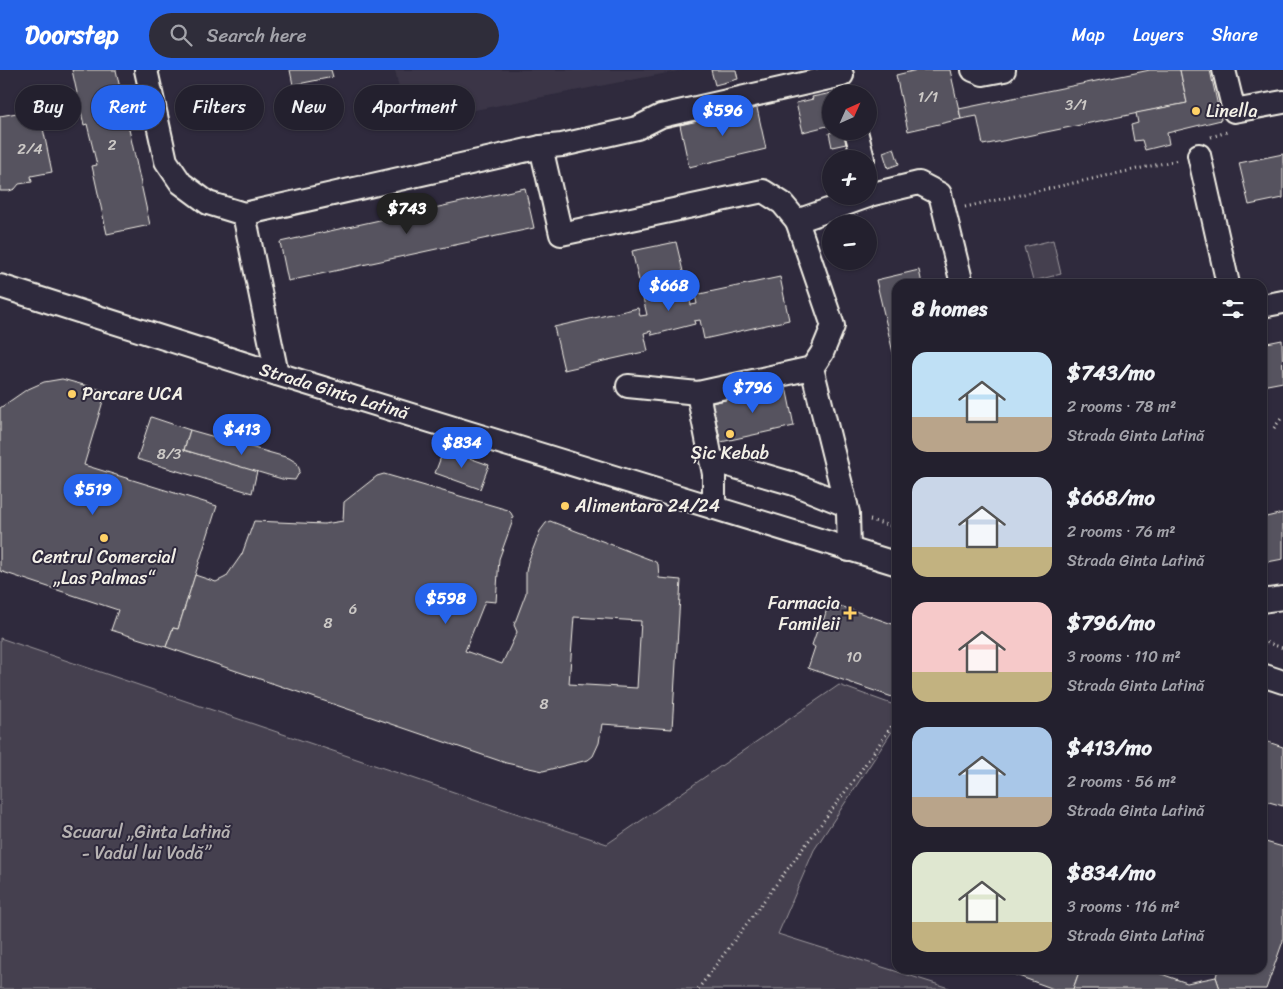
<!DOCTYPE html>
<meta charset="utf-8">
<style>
body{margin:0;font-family:Sriracha,sans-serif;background:#2f2d3a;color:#f1f3f6;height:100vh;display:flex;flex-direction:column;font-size:19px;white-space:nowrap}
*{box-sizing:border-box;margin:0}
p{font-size:16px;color:#a3a3aa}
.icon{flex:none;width:28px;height:28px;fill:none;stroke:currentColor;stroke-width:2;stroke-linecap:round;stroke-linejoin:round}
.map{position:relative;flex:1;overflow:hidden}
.details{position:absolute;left:892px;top:209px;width:375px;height:695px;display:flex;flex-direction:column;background:#23202e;border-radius:15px;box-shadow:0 1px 4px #0004,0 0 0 1px #403e4a}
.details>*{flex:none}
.banner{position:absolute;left:15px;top:15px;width:475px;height:45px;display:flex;gap:10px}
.needle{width:32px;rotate:45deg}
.tools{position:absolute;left:822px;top:15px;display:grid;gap:10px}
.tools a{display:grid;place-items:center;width:55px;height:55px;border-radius:50%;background:#23202e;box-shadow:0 1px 4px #0004,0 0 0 1px #403e4a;font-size:25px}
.price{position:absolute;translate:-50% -42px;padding:0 11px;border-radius:18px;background:#2563eb;color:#fff;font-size:16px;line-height:32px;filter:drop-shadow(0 1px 2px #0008)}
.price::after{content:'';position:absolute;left:50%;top:30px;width:15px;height:11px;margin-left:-8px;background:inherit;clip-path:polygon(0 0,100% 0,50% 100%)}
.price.active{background:#222;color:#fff}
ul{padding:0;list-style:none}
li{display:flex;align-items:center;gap:15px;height:125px;padding:0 20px}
li span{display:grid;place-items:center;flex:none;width:140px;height:100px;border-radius:15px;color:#555}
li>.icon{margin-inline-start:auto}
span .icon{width:60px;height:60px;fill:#fffc;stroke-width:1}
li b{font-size:21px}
h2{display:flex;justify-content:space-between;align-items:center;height:60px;padding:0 20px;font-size:21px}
.pill{padding:0 18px;border-radius:22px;background:#23202e;box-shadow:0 1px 4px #0004,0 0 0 1px #403e4a;font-size:18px;line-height:45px}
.pill.active{background:#2563eb;color:#fff}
header{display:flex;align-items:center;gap:30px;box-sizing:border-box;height:70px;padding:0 25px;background:#2563eb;color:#fff}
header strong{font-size:24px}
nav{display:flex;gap:28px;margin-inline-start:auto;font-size:18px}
.search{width:350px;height:45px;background:#2f2d3a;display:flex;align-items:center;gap:12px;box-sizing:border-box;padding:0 18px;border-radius:28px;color:#a3a3aa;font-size:19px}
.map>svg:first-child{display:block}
.built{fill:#3b3647}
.green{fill:#454050;stroke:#9c989c}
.building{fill:#56525f;stroke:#f4f1e8;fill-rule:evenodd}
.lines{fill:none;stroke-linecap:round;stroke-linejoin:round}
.minor-casing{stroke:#f4f1e8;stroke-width:26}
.path{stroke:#f4f1e8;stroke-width:3;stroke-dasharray:1 4;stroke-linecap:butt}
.minor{stroke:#2f2a3d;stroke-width:22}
.poi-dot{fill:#ffd166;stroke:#2f2a3d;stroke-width:2}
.labels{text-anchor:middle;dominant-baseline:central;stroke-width:4;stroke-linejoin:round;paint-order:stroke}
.number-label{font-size:15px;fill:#ccc9c6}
.poi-label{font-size:18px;fill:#f4f1e8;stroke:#2f2a3d;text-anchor:start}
.street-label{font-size:18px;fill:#f4f1e8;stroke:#2f2a3d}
.park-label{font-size:18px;fill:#b7b3b3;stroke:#2f2a3d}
</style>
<header>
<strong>Doorstep</strong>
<div class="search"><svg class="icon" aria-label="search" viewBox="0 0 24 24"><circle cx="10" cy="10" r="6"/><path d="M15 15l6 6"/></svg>Search here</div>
<nav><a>Map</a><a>Layers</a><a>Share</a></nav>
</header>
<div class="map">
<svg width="1283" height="919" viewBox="0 0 1283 919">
<rect width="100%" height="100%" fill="#2f2a3d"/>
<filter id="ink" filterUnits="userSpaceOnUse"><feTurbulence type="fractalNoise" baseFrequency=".02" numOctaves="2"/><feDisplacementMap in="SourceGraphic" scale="10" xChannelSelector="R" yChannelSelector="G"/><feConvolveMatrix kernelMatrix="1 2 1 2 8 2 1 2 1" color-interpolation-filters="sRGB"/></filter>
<g filter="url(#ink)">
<polygon class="built" points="395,0 683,0 407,53"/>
<g class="green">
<polygon points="1053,170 1061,204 1033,211 1024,177"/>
<polygon points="0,568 607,774 839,615 897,636 897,654 814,780 778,864 952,919 0,919"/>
</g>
<g class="building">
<polygon points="72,0 116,0 150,155 107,164 92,96 97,95 87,54 84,55"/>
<polygon points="290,0 331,0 333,7 293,15"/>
<polygon points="711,0 736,0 738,9 715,15"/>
<polygon points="917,0 950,0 961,49 908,61 896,5"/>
<polygon points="1150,0 1180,0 1187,33 983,75 977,46 961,49 959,39"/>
<polygon points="1180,0 1210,0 1221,50 1167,63 1169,74 1145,80 1142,70 1134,71 1131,55 1138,53 1136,43 1187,33"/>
<polygon points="837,22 837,24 831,24 831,55 803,62 796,33 813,29 812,27"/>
<polygon points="757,38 766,79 689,97 680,55"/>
<polygon points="39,39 52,102 31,106 32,112 19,114 15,119 9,121 0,121 0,46"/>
<polygon points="837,61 843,61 846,74 832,77 829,63"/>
<polygon points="894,78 899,94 888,98 883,82"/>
<polygon points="1283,84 1283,128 1249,135 1239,93"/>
<polygon points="525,118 534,158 288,211 280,172"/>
<polygon points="676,172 691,235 697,234 695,225 780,207 789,250 704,269 700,250 694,251 695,254 652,265 651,261 644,263 648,281 564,300 554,257 638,238 640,246 647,245 632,181"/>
<polygon points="919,200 922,214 898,214 898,304 876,210"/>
<polygon points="1282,270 1283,312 1262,316 1262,274"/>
<polygon points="62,309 106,321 84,395 217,436 178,559 173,558 166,577 111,560 118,540 0,501 0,338 26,320 44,312"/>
<polygon points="786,317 794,356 721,372 712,333"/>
<polygon points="151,347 190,360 184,380 257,401 252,423 137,389"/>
<polygon points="190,360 289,388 297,393 300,401 295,410 282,409 184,380"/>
<polygon points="444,379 489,395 480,419 435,403"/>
<path d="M384 404 508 440 511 443 513 447 512 453 499 489 496 532 485 531 465 581 502 594 517 562 514 555 526 523V502L528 492 540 461 546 453 550 451 654 491 658 494 659 508 681 510 672 659 602 654 599 673 593 686 588 690 543 701 506 693 166 577 173 558 178 559 195 505 216 512 226 507 242 484 254 451 324 454 343 451 344 432 377 406ZM574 547 641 551 637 618 569 614Z"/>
<polygon points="1283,443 1283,489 1262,493 1262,448"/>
<polygon points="829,532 898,556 898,629 808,598 815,577 812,575 819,555 822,555"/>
<polygon points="1262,670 1283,677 1283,736 1262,730"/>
<polygon points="1262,771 1283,777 1283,871 1266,919 1220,919 1216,907 1218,899 1262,899"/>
<polygon points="1003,899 1080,899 1073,919 1054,919 1002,900"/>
<polygon points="1080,899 1147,899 1187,913 1216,907 1220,919 1073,919"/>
</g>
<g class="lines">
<defs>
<g id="minor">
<polyline points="146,0 166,91 181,113 208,133 244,144 541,77 561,164 763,121 782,133 797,151"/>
<polyline points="973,0 983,4 1004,0"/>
<polyline points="1224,0 1234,41 1283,32"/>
<polyline points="856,61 863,89"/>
<polyline points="541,77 562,75 637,58 661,46 842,5"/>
<polyline points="1199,85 1228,214"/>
<polyline points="873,124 919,113 940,124 962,214"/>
<polyline points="244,144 277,304"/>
<polyline points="0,216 277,304 898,494"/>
<polyline points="1262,236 1283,232"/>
<polyline points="628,316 698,323"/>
<polyline points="711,390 794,414 846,435"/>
<polyline points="714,438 714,404 698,323 812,298"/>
<polyline points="849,480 848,443 812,298 822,283 833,256 797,151 868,126"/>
<polyline points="1262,531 1283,528"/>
<polyline points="1262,605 1283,612"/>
</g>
</defs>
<use href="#minor" class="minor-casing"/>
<g class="path">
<polyline points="1211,67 1227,62"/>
<polyline points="965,137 1178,90"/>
<polyline points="1274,358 1283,346"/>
<polyline points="870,450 898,458"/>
<polyline points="1262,571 1283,578"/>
<polyline points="698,919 857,706 898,647"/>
</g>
<use href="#minor" class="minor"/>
</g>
</g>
<g class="poi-dot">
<circle cx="1196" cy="41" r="5"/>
<circle cx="72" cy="324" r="5"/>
<circle cx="730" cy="364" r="5"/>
<circle cx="565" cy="436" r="5"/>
<circle cx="104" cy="468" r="5"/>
<path d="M847.5 535.5h5v5h5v5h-5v5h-5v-5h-5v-5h5z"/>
</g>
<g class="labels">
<g class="number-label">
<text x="928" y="27">1/1</text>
<text x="1076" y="35">3/1</text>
<text x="112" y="75">2</text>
<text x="30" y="79">2/4</text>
<text x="169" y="384">8/3</text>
<text x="353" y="539">6</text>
<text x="328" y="553">8</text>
<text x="854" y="587">10</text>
<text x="544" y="634">8</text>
</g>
<g class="poi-label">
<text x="1206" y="41">Linella</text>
<text x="82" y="324">Parcare UCA</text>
<text x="730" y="383" text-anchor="middle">Șic Kebab</text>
<text x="575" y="436">Alimentara 24/24</text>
<text x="104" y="487" text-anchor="middle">Centrul Comercial<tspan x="104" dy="21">„Las Palmas“</tspan></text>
<text x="840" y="533" text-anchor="end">Farmacia<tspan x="840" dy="21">Famileii</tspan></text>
</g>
<g class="street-label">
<text transform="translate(334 321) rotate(17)">Strada Ginta Latină</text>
</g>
<g class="park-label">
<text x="146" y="762">Scuarul „Ginta Latină<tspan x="146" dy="21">- Vadul lui Vodă”</tspan></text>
</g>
</g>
</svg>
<div class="tools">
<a><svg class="needle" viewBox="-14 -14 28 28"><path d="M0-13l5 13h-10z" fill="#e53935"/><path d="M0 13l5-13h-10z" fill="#a3a3aa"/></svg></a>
<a>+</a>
<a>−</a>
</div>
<b class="price" style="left:723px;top:67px">$596</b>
<b class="price active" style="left:407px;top:165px">$743</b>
<b class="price" style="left:669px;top:242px">$668</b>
<b class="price" style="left:753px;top:344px">$796</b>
<b class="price" style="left:242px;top:386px">$413</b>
<b class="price" style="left:462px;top:399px">$834</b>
<b class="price" style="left:93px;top:446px">$519</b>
<b class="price" style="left:446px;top:555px">$598</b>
<div class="banner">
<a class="pill">Buy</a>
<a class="pill active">Rent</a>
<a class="pill">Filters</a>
<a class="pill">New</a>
<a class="pill">Apartment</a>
</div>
<section class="details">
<h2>8 homes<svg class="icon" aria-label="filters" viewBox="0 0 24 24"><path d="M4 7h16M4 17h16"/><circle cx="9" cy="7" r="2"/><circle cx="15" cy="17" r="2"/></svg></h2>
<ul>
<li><span style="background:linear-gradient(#bfe0f5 65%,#b9a48a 0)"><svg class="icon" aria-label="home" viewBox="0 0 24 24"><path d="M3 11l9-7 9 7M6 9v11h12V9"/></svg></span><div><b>$743/mo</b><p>2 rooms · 78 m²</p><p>Strada Ginta Latină</p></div></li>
<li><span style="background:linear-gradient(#c9d6e8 70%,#c2b280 0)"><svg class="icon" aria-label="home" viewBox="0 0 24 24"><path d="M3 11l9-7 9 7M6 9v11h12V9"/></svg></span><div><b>$668/mo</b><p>2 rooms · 76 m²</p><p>Strada Ginta Latină</p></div></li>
<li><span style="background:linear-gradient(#f6c9c9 70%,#c2b280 0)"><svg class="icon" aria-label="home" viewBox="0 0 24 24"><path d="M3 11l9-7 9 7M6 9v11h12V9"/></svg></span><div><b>$796/mo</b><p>3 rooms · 110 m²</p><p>Strada Ginta Latină</p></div></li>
<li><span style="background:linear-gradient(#a9c7e8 70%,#b9a48a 0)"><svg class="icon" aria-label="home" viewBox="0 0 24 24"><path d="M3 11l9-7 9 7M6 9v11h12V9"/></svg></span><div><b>$413/mo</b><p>2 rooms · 56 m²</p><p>Strada Ginta Latină</p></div></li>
<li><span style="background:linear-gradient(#dfe7d0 70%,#c2b280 0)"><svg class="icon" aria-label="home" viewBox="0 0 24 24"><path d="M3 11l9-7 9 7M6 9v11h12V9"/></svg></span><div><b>$834/mo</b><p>3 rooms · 116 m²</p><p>Strada Ginta Latină</p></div></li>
</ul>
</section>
</div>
